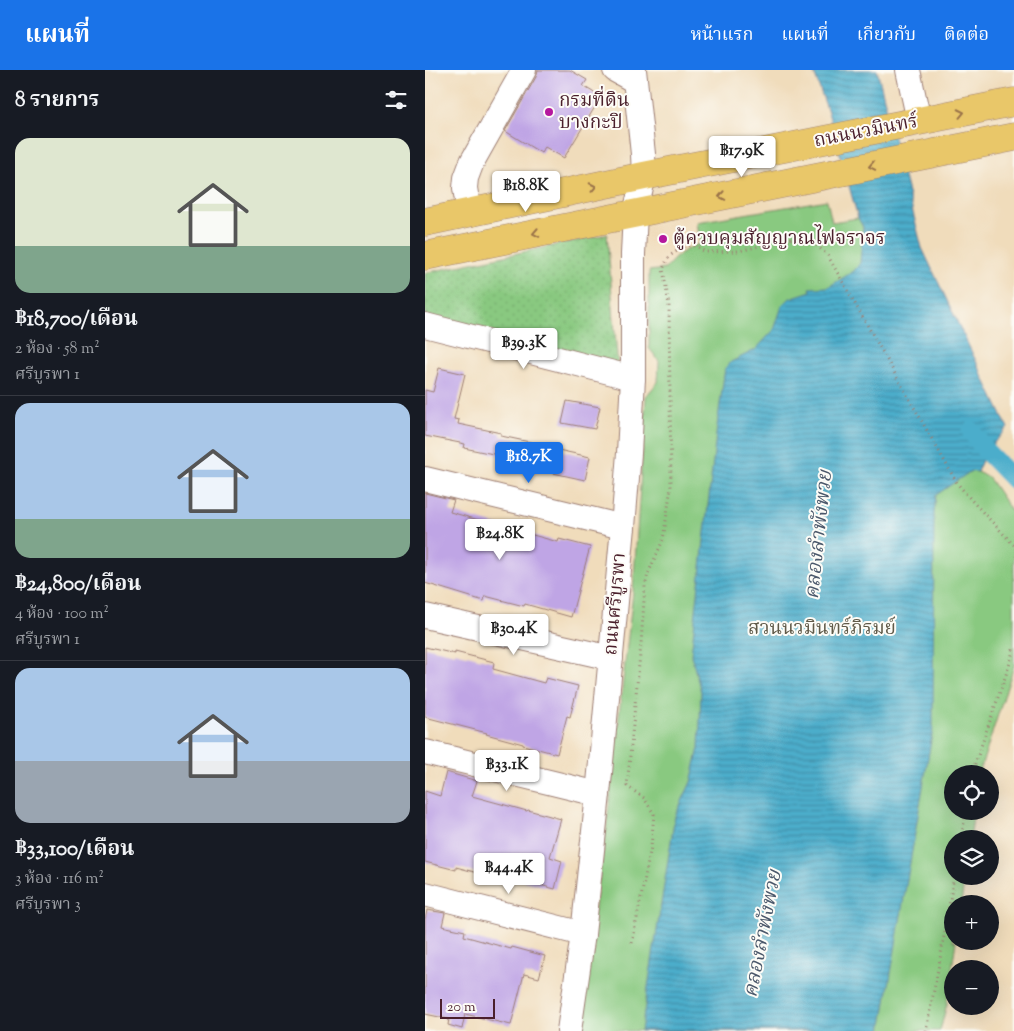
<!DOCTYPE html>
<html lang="th">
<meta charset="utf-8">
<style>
body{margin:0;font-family:"Sorts Mill Goudy","Noto Serif Thai",serif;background:#20242c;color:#f1f3f6;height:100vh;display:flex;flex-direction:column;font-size:19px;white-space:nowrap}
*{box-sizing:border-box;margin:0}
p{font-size:16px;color:#9ea1a6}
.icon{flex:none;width:28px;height:28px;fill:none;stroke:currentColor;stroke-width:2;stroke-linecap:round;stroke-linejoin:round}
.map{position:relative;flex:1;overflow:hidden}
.sheet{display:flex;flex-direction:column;background:#171b24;width:425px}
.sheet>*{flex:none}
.buttons{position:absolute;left:519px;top:695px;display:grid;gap:10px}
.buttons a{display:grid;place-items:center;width:55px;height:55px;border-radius:50%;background:#171b24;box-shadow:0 5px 20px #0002;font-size:25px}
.scale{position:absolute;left:15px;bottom:12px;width:55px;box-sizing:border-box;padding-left:5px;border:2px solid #4a1f2b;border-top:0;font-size:14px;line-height:18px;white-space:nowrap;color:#4a1f2b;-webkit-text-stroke:4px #fdfcf7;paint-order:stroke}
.price{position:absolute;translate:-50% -42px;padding:0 11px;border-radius:5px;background:#fff;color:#222;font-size:16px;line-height:32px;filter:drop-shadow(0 1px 2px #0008)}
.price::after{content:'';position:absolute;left:50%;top:30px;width:15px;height:11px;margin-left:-8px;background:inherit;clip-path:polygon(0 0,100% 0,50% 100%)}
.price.selected{background:#1a73e8;color:#fff}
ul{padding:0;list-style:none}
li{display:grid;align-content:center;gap:10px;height:265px;padding:0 15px}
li+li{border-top:1px solid #363941}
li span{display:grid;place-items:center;height:155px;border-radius:15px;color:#555}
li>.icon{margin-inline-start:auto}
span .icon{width:90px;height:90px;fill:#fffc;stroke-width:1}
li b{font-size:21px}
h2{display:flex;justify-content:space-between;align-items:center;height:60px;padding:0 15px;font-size:21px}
header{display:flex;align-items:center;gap:30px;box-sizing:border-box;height:70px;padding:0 25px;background:#1a73e8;color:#fff}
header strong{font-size:24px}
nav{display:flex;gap:28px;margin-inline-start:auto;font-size:18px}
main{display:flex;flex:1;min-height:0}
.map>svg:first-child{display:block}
.grass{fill:url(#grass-dots);stroke:#6a7456}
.park{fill:#89c980;stroke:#6a7456}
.water{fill:url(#water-rules);stroke:#4b667b}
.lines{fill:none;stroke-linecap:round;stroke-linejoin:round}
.canal{stroke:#4cadcb;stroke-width:19}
.building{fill:#bfa5e5}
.minor-casing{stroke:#9d7e73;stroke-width:26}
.major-casing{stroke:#9d7e73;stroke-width:29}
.path{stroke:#9d7e73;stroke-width:3;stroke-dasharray:1 4;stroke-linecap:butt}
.minor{stroke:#fff;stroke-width:24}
.major{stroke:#e9c769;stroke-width:28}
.oneway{stroke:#9a734a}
.poi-dot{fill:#b5179e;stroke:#fdfcf7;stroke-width:2}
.labels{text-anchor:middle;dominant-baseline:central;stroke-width:4;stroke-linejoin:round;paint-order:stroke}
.poi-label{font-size:19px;fill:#4a1f2b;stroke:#fdfcf7;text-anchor:start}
.street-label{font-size:19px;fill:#4a1f2b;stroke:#fdfcf7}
.park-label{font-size:19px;fill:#605a49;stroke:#fdfcf7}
.water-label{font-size:20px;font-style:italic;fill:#4b586b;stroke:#fdfcf7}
</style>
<header>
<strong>แผนที่</strong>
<nav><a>หน้าแรก</a><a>แผนที่</a><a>เกี่ยวกับ</a><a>ติดต่อ</a></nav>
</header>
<main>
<section class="sheet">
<h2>8 รายการ<svg class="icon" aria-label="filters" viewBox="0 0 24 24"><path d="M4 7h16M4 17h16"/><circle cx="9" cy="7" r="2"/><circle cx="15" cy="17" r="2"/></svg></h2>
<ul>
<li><span style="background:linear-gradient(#dfe7d0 70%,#7fa58c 0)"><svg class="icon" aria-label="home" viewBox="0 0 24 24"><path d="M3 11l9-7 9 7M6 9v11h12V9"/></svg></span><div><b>฿18,700/เดือน</b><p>2 ห้อง · 58 m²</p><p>ศรีบูรพา 1</p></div></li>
<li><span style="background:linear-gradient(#a9c7e8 75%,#7fa58c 0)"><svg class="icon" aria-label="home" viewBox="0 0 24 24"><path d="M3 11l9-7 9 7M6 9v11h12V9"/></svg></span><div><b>฿24,800/เดือน</b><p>4 ห้อง · 100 m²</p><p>ศรีบูรพา 1</p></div></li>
<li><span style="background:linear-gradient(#a9c7e8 60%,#9aa5b1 0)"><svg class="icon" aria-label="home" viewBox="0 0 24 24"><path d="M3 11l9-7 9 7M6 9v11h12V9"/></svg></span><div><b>฿33,100/เดือน</b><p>3 ห้อง · 116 m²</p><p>ศรีบูรพา 3</p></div></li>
</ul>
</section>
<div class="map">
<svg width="589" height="961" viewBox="0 0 589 961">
<defs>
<pattern id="grass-dots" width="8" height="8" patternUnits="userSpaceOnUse" patternTransform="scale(1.25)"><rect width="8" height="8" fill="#89c980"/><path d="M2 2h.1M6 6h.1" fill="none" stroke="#78ac6f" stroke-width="1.8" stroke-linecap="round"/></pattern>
<pattern id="water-rules" width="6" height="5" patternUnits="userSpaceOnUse" patternTransform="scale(1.25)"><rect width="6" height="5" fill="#4cadcb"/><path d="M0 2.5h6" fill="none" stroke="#418ca5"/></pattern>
</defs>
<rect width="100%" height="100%" fill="#fdfcf7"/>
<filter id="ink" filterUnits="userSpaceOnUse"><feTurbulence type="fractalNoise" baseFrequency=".02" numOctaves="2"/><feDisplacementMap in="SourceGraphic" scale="10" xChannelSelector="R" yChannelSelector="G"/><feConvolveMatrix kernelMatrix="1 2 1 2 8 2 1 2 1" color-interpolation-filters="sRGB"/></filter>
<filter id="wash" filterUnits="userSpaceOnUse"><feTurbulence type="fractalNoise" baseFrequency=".0096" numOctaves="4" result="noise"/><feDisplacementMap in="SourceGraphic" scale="20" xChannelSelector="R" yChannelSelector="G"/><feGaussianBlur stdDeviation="1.12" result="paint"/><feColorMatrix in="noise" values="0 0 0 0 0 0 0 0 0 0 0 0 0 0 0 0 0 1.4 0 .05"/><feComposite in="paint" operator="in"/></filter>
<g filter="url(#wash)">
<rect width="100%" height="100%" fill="#f0dcbb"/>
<polygon class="grass" points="182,164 193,299 0,249 0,203"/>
<path class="park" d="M402 130 407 152 433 148 438 157 436 193 552 402 564 408 589 445V596L556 697 555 704H528V741H549L545 769H528V806H540L536 834H528V871H531L522 934 515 961H152L181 761 208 522 221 326 233 312 234 291 224 278V201L240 199C249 188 261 177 275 174L272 152Z"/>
<polygon class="water" points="388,0 452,0 497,178 583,358 561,381 552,402 546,401 511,425 509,443 508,659 456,961 216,961 250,746 266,712 274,678 276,622 266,585 292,356 300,298 306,292 330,280 349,260 357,236 365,228 386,221 385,218 403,217 429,201 435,193 438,157 433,148 403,42"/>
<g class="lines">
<polyline class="canal" points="546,361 561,381 589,410"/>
</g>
<g id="blocks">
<g class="building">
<polygon points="113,0 145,0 162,10 158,16 176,27 139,88 120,77 116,83 80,61 111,7"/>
<polygon points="14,298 40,304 29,349 34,350 33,354 76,363 76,366 124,376 124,378 165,387 160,410 128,403 128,400 87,391 88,388 39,378 40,374 0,366 0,320 8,322"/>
<polygon points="142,331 175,337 170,359 137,353"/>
<polygon points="0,423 29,430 25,442 133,472 134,469 165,477 146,547 100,534 99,536 60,526 59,531 0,513"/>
<polygon points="0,577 30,584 30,582 69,592 68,599 119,613 121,608 153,616 145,647 142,646 132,684 98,675 98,674 61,664 62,663 0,647"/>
<polygon points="21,702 52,711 47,726 102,741 103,740 136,749 125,787 137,791 130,819 76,805 75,809 31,797 31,800 0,792 0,721 15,726"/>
<polygon points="2,840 20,843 17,856 40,861 39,866 86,879 87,877 120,886 114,908 99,904 86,955 40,944 37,959 23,955 24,949 0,944 0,850"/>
</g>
</g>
</g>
<g filter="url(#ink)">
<use href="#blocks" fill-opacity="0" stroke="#9d7e73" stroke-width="1"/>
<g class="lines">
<defs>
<g id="minor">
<polyline points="190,0 210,11"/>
<polyline points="483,0 494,51"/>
<polyline points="44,143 40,118 41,108 47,92 99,0"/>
<polyline points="0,255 208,308"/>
<polyline points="0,409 198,457"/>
<polyline points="0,546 186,588"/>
<polyline points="0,682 173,724"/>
<polyline points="0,824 158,864"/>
<polyline points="144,961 158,864 173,724 198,457 204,383 208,308 208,184 210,143 219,106 218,84 209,0"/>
</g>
<g id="major">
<polyline points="0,152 219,106 589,32"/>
<polyline points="0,186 589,67"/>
</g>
</defs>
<use href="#minor" class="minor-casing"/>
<use href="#major" class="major-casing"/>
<g class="path">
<polyline points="548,704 550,694 585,593 589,576"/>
<polyline points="536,769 541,741"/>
<polyline points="207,873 226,777 229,744 219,728 202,716 216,574 220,516 223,504 238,470 246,417 244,235 238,199 242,190 246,185 258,177 270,175 280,182 314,181 377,166 383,167 403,186 532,413 548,432 589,475"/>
<polyline points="501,961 516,884 529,806"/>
</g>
<use href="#minor" class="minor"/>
<use href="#major" class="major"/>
</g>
<defs><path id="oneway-chevron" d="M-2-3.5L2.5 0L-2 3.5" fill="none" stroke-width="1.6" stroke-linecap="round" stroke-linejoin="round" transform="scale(1.25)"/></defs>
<g class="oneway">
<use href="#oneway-chevron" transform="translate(536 43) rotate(-12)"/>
<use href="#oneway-chevron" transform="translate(447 96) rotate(169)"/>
<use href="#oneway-chevron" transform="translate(168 117) rotate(-12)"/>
<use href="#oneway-chevron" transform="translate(297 126) rotate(169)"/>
<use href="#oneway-chevron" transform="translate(111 163) rotate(169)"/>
</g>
</g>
<g class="poi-dot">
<circle cx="124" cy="42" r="5"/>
<circle cx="238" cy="169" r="5"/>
</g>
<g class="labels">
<g class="poi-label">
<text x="134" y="31">กรมที่ดิน<tspan x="134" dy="22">บางกะปิ</tspan></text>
<text x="248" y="169">ตู้ควบคุมสัญญาณไฟจราจร</text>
</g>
<g class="street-label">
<text transform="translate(441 62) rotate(-11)">ถนนนวมินทร์</text>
<text transform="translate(191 534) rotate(-85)">ถนนศรีบูรพา</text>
</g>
<g class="park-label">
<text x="397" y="559">สวนนวมินทร์ภิรมย์</text>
</g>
<g class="water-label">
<text transform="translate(395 465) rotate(-84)">คลองลำพังพวย</text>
<text transform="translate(339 864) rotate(-79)">คลองลำพังพวย</text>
</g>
</g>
</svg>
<div class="buttons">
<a><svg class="icon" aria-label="locate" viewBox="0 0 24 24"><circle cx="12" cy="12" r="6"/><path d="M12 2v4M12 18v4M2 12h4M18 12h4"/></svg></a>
<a><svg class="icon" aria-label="layers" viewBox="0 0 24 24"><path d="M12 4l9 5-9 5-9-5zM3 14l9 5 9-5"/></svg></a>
<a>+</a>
<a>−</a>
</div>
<div class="scale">20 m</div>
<b class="price" style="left:317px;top:108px">฿17.9K</b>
<b class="price" style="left:101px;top:143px">฿18.8K</b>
<b class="price" style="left:99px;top:300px">฿39.3K</b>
<b class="price selected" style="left:104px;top:414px">฿18.7K</b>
<b class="price" style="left:75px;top:491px">฿24.8K</b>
<b class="price" style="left:89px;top:586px">฿30.4K</b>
<b class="price" style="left:82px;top:722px">฿33.1K</b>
<b class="price" style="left:84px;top:825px">฿44.4K</b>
</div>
</main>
